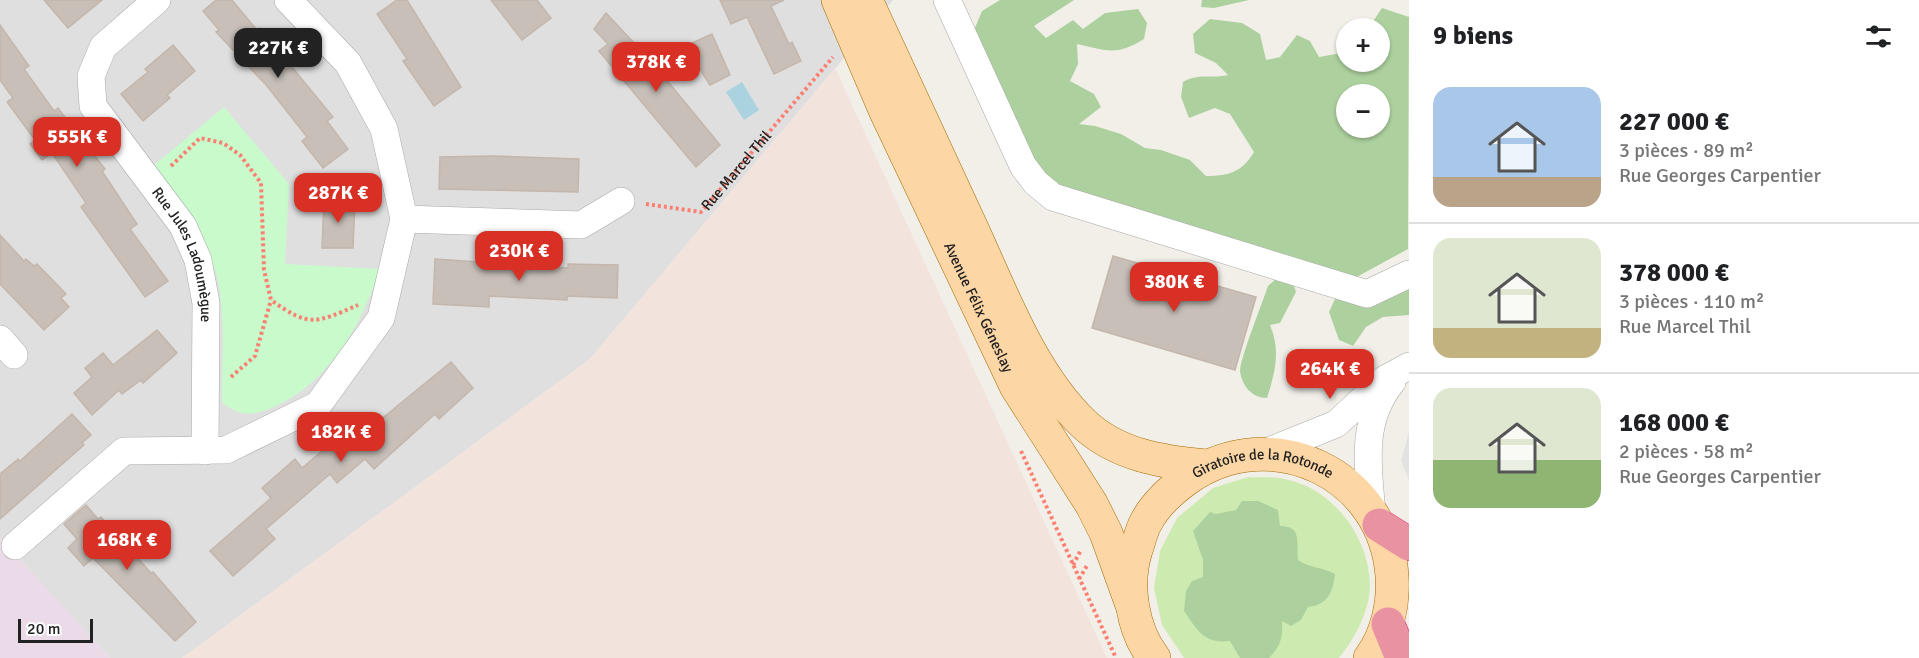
<!DOCTYPE html>
<html lang="fr">
<meta charset="utf-8">
<style>
body{margin:0;font-family:Signika,sans-serif;background:#f2f2f2;color:#202124;height:100vh;display:flex;flex-direction:column;font-size:22px;white-space:nowrap}
*{box-sizing:border-box;margin:0}
p{font-size:20px;color:#757577}
.icon{flex:none;width:33px;height:33px;fill:none;stroke:currentColor;stroke-width:2;stroke-linecap:round;stroke-linejoin:round}
.map{position:relative;flex:1;overflow:hidden}
.details{display:flex;flex-direction:column;background:#fff;width:510px}
.details>*{flex:none}
.tools{position:absolute;left:1336px;top:18px;display:grid;gap:12px}
.tools a{display:grid;place-items:center;width:54px;height:54px;border-radius:50%;background:#fff;box-shadow:0 2px 4px #0004;font-size:30px}
.scale{position:absolute;left:18px;bottom:15px;width:75px;box-sizing:border-box;padding-left:6px;border:3px solid #222;border-top:0;font-size:16px;line-height:21px;white-space:nowrap;color:#222;-webkit-text-stroke:4px #fff;paint-order:stroke}
.price{position:absolute;translate:-50% -51px;padding:0 14px;border-radius:12px;background:#d93025;color:#fff;font-size:20px;line-height:39px;filter:drop-shadow(0 2px 3px #0008)}
.price::after{content:'';position:absolute;left:50%;top:36px;width:18px;height:14px;margin-left:-9px;background:inherit;clip-path:polygon(0 0,100% 0,50% 100%)}
.price.current{background:#222;color:#fff}
ul{padding:0;list-style:none}
li{display:flex;align-items:center;gap:18px;height:150px;padding:0 24px}
li+li{border-top:2px solid #e0e0e0}
li span{display:grid;place-items:center;flex:none;width:168px;height:120px;border-radius:18px;color:#555}
li>.icon{margin-inline-start:auto}
span .icon{width:72px;height:72px;fill:#fffc;stroke-width:1}
li b{font-size:26px}
h2{display:flex;justify-content:space-between;align-items:center;height:72px;padding:0 24px;font-size:26px}
main{display:flex;flex:1;min-height:0}
.map>svg:first-child{display:block}
.residential{fill:#e0dfdf}
.industrial{fill:#ebdbe8}
.military{fill:#f3e3dd}
.grass{fill:#cdebb0}
.forest{fill:#add19e;fill-rule:evenodd}
.park{fill:#c8facc}
.parking{fill:#e2e2e2}
.water{fill:#aad3df}
.building{fill:#c7bfb8;stroke:#c4b6ab;stroke-width:1.5}
.lines{fill:none;stroke-linecap:round;stroke-linejoin:round}
.minor-casing{stroke:#a9a9a9;stroke-width:28}
.major-casing{stroke:#a06b00;stroke-width:34}
.highway-casing{stroke:#dc2a67;stroke-width:34}
.path{stroke:#fa8072;stroke-width:4;stroke-dasharray:3 3;stroke-linecap:butt}
.minor{stroke:#fff;stroke-width:27}
.major{stroke:#fcd6a4;stroke-width:33}
.highway{stroke:#e892a2;stroke-width:33}
.labels{text-anchor:middle;dominant-baseline:central;stroke-width:6;stroke-linejoin:round;paint-order:stroke}
.street-label{font-size:15px;fill:#222;stroke:#fff}
</style>
<main>
<div class="map">
<svg width="1409" height="658" viewBox="0 0 1409 658">
<rect width="100%" height="100%" fill="#f2efe9"/>
<polygon class="residential" points="0,0 893,0 590,359 182,658 110,658 0,538"/>
<polygon class="industrial" points="0,538 16,555 110,658 0,658"/>
<polygon class="military" points="835,68 1107,658 182,658 590,359"/>
<path class="grass" d="M1248 477C1260 478 1274 476 1285 479 1334 489 1370 538 1370 587 1369 612 1354 640 1339 658H1184L1162 625 1154 588 1160 551 1177 518 1213 488Z"/>
<g class="forest">
<path d="M1000 0H1074L1034 26 1046 38 1073 20 1083 29 1105 13 1138 9 1147 23 1144 39C1116 56 1108 51 1077 44L1078 64 1070 81 1094 94 1101 107 1079 124 1095 126 1121 134 1145 148 1161 150 1190 160 1206 176C1229 176 1242 172 1254 152L1230 114 1215 108 1189 118 1181 97 1183 82C1199 73 1210 79 1228 75L1216 63 1195 53 1193 34 1210 19 1242 23 1260 34 1266 60 1280 57 1297 35 1310 41 1319 57 1347 52V62H1380V28H1376L1372 23 1382 8 1409 17 1408 249 1353 279 1065 188 1046 178 1033 162 972 35 982 11ZM1347 94H1380V128H1347Z"/>
<polygon points="1202,0 1249,0 1214,8 1201,7"/>
<path d="M1279 276 1292 280 1296 292 1280 323 1270 325C1281 351 1275 373 1267 398 1252 398 1242 386 1240 371 1240 359 1263 301 1268 286Z"/>
<polygon points="1409,282 1409,315 1383,317 1366,327 1353,346 1339,340 1329,312 1335,299"/>
<path d="M1242 501H1258L1278 510 1280 526C1303 526 1296 543 1298 560 1309 568 1323 567 1335 574 1333 592 1328 605 1308 607L1301 620 1291 626 1282 621C1283 638 1281 645 1269 658H1240L1230 641C1204 644 1198 631 1184 611L1186 591 1192 581 1203 577V560L1193 531 1210 512 1216 514 1236 510Z"/>
</g>
<path class="park" d="M224 107 289 184 285 264 380 269C361 326 330 382 272 408 251 416 239 417 222 402 221 355 229 295 208 251 193 222 171 194 153 166Z"/>
<polygon class="parking" points="1409,432 1409,480 1401,461"/>
<polygon class="water" points="742,82 759,110 744,120 726,92"/>
<g class="building">
<polygon points="44,0 102,0 68,28"/>
<polygon points="216,0 232,0 257,30 260,28 333,117 327,121 348,149 323,168 302,141 307,137 267,86 216,32 219,30 203,11"/>
<polygon points="397,0 407,0 461,87 434,106 403,61 407,59 377,14"/>
<polygon points="491,0 537,0 551,18 522,40"/>
<polygon points="720,0 784,0 771,6 789,44 792,42 801,61 774,74 747,17 731,24"/>
<polygon points="606,13 651,61 720,145 696,167 599,51 608,44 594,29"/>
<polygon points="0,25 29,66 24,69 54,111 58,108 105,169 102,171 137,224 130,229 168,281 145,297 81,207 86,203 52,153 42,160 30,144 35,140 7,102 13,98 0,80"/>
<polygon points="712,34 730,75 710,85 685,46"/>
<polygon points="173,45 195,71 167,95 170,98 143,121 121,94 148,72 145,69"/>
<polygon points="492,156 579,159 578,192 439,189 440,157"/>
<polygon points="324,200 355,201 353,248 322,248"/>
<polygon points="0,235 24,261 26,259 34,266 37,264 66,294 61,298 69,307 44,330 0,284"/>
<polygon points="1113,256 1256,297 1235,370 1092,328"/>
<polygon points="435,259 568,268 568,264 618,265 617,298 567,296 567,300 489,296 489,307 433,304"/>
<polygon points="157,330 177,353 143,383 141,380 122,394 119,390 92,415 74,393 92,377 85,368 103,353 113,365"/>
<polygon points="451,362 473,388 439,419 435,414 374,469 365,459 337,483 330,474 266,529 275,539 233,576 210,551 271,498 262,488 295,459 302,468 354,424 363,434"/>
<polygon points="72,414 91,435 82,443 84,445 0,519 0,474 18,459 20,461"/>
<polygon points="86,505 98,519 101,517 151,573 153,572 196,622 175,641 93,558 84,566 68,548 77,539 64,524"/>
</g>
<g class="lines">
<defs>
<g id="minor">
<path id="s2" d="M157 0 103 47 91 76 93 106 183 226 198 260 206 303 205 451"/>
<polyline points="947,0 1023,166 1036,183 1053,197 1367,294 1409,274"/>
<polyline points="404,219 581,225 621,201"/>
<polyline points="0,339 14,355"/>
<polyline points="1264,453 1336,424 1385,379 1409,366"/>
<path d="M1372 513C1368 467 1360 421 1392 382"/>
<polyline points="15,546 124,451 226,450 318,405 381,318 404,219 384,129 348,63 288,0"/>
</g>
<g id="major">
<path id="s3" d="M838 0 886 112 1016 386 1092 505 1106 533 1132 605"/>
<path d="M866 0C901 77 937 154 973 231 1002 294 1032 375 1084 424 1117 455 1162 462 1206 466"/>
<path id="s4" d="M1154 658C1132 630 1125 584 1136 550 1139 542 1141 532 1145 524 1154 506 1171 490 1188 478 1272 420 1385 474 1392 576 1394 604 1387 635 1370 658"/>
</g>
<g id="highway">
<polyline points="1379,525 1409,544"/>
<polyline points="1388,624 1402,658"/>
</g>
</defs>
<use href="#minor" class="minor-casing"/>
<use href="#major" class="major-casing"/>
<use href="#highway" class="highway-casing"/>
<g class="path">
<path d="M171 166 200 138 223 143 240 155 261 183 264 270 271 300C310 328 316 323 358 305"/>
<path id="s1" d="M646 204 701 212 833 57"/>
<polyline points="231,377 255,356 271,300"/>
<polyline points="1021,451 1116,658"/>
<polyline points="1073,565 1081,550"/>
<polyline points="1079,579 1088,564"/>
</g>
<use href="#minor" class="minor"/>
<use href="#major" class="major"/>
<use href="#highway" class="highway"/>
</g>
<g class="labels">
<g class="street-label">
<text stroke="none"><textPath href="#s1" startOffset="110">Rue Marcel Thil</textPath></text>
<text stroke="none"><textPath href="#s2" startOffset="310">Rue Jules Ladoumègue</textPath></text>
<text stroke="none"><textPath href="#s3" startOffset="338">Avenue Félix Géneslay</textPath></text>
<text stroke="none"><textPath href="#s4" startOffset="284">Giratoire de la Rotonde</textPath></text>
</g>
</g>
</svg>
<div class="tools">
<a>+</a>
<a>−</a>
</div>
<div class="scale">20 m</div>
<b class="price current" style="left:278px;top:79px">227K €</b>
<b class="price" style="left:656px;top:93px">378K €</b>
<b class="price" style="left:77px;top:168px">555K €</b>
<b class="price" style="left:338px;top:224px">287K €</b>
<b class="price" style="left:519px;top:282px">230K €</b>
<b class="price" style="left:1174px;top:313px">380K €</b>
<b class="price" style="left:1330px;top:400px">264K €</b>
<b class="price" style="left:341px;top:463px">182K €</b>
<b class="price" style="left:127px;top:571px">168K €</b>
</div>
<section class="details">
<h2>9 biens<svg class="icon" aria-label="filters" viewBox="0 0 24 24"><path d="M4 7h16M4 17h16"/><circle cx="9" cy="7" r="2"/><circle cx="15" cy="17" r="2"/></svg></h2>
<ul>
<li><span style="background:linear-gradient(#a9c7e8 75%,#b9a48a 0)"><svg class="icon" aria-label="home" viewBox="0 0 24 24"><path d="M3 11l9-7 9 7M6 9v11h12V9"/></svg></span><div><b>227 000 €</b><p>3 pièces · 89 m²</p><p>Rue Georges Carpentier</p></div></li>
<li><span style="background:linear-gradient(#dfe7d0 75%,#c2b280 0)"><svg class="icon" aria-label="home" viewBox="0 0 24 24"><path d="M3 11l9-7 9 7M6 9v11h12V9"/></svg></span><div><b>378 000 €</b><p>3 pièces · 110 m²</p><p>Rue Marcel Thil</p></div></li>
<li><span style="background:linear-gradient(#dfe7d0 60%,#8fb573 0)"><svg class="icon" aria-label="home" viewBox="0 0 24 24"><path d="M3 11l9-7 9 7M6 9v11h12V9"/></svg></span><div><b>168 000 €</b><p>2 pièces · 58 m²</p><p>Rue Georges Carpentier</p></div></li>
</ul>
</section>
</main>
